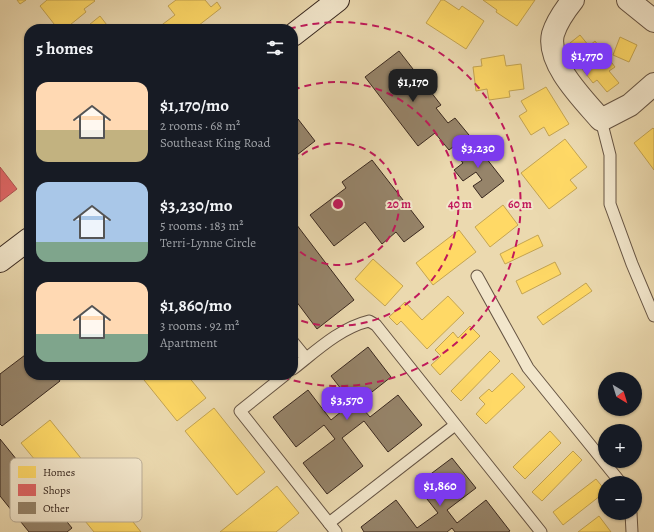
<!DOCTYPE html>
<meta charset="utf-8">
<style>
body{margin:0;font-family:Alegreya,serif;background:#242831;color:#f1f3f6;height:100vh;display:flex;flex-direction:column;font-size:15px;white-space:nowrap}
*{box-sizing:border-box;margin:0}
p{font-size:13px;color:#9ea1a6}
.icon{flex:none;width:22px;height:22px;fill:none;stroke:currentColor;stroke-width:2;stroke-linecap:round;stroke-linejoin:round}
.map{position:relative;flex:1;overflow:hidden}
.side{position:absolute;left:24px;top:24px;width:274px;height:356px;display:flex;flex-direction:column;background:#171b24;border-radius:16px;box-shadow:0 1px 3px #0004}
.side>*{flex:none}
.needle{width:26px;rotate:142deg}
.fabs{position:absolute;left:598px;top:372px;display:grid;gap:8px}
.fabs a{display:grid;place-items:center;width:44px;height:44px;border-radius:50%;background:#171b24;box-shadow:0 1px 3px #0004;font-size:20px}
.price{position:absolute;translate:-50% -34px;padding:0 9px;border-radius:8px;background:#7c3aed;color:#fff;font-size:13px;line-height:26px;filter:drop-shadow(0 1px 2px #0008)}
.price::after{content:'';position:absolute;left:50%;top:24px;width:12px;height:9px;margin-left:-6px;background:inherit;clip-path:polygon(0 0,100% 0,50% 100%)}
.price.selected{background:#222;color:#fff}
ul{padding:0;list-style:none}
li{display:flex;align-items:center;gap:12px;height:100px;padding:0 12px}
li span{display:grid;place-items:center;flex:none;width:112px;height:80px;border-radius:12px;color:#555}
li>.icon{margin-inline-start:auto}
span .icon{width:48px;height:48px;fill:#fffc;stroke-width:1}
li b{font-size:17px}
h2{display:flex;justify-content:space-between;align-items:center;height:48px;padding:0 12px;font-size:17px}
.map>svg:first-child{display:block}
.homes{fill:#ffd966;stroke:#c4a451}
.shops{fill:#e06666;stroke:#ae5351}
.building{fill:#96846a;stroke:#39281f}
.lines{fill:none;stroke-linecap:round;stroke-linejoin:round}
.lane-casing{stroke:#665443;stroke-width:13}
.street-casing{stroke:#665443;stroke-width:24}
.secondary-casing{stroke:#39281f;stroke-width:24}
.lane{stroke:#f2e6cb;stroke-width:11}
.street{stroke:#f2e6cb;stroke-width:22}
.secondary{stroke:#f2e6cb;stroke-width:22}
.ring{fill:none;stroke:#c2185b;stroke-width:2;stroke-dasharray:7 5}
.key{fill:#f2e6cb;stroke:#baad97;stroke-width:1}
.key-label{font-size:11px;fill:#39281f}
.centre{fill:#c2185b;stroke:#f2e6cb;stroke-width:2}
.ring-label{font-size:12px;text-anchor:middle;font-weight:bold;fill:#c2185b;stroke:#f2e6cb;stroke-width:4;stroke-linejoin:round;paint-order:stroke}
</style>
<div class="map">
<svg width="654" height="532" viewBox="0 0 654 532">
<rect width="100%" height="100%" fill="#ebd9af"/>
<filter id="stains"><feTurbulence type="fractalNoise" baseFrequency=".005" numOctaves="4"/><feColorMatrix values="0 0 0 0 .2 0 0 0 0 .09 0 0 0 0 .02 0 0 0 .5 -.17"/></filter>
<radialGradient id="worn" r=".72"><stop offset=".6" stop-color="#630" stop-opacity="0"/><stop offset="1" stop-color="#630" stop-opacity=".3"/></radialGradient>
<g class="homes">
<polygon points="17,0 26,0 20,4"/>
<polygon points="47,0 94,0 95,1 84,9 86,12 65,29 58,29 40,6"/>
<polygon points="176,0 205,0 211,7 217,2 221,8 194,29 161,29 159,27 175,15 168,6"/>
<polygon points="441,0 444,0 459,10 462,6 484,21 466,49 426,23"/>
<polygon points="483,0 535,0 517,26 496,12 497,10"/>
<polygon points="100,16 110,29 84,29"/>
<polygon points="580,35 589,46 595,41 615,67 609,71 619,83 607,92 597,80 593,83 565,47"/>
<polygon points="620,37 637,45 629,62 613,55"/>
<polygon points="504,55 506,66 521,64 524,89 509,91 510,97 489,100 487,89 476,91 473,67 482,66 481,59"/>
<polygon points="546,87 569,124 549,136 544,127 531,135 519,116 527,111 521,101"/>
<polygon points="653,128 654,129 654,170 634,143"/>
<polygon points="565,139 587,167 570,180 577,188 549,209 521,173"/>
<polygon points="503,205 518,225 490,247 475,227"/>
<polygon points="459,230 476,252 433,285 416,263"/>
<polygon points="538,235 543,246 505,264 500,254"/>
<polygon points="373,259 403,286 385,306 355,279"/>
<polygon points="555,262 561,274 522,294 516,281"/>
<polygon points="586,283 592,291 543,325 537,317"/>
<polygon points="448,296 464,313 427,349 401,321 397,325 389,317 405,302 422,320"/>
<polygon points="470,326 480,336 440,375 431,365 441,356 435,350 453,332 458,338"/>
<polygon points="490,351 500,361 461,401 451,391"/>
<polygon points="512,373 525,387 486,424 476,414 485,404 479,398 489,389 492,392"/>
<polygon points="140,375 187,375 206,398 177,421"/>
<polygon points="214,408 265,472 237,495 185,431"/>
<polygon points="50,420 101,483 73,506 21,443"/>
<polygon points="550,431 561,443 525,479 513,467"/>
<polygon points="573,451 582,460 542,501 532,492"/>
<polygon points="596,479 605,490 605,492 563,525 553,512"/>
<polygon points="277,486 299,513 276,532 220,532"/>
<polygon points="110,493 141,532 94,532 81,516"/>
<polygon points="599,516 611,532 578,532"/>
</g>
<polygon class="shops" points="0,167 17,189 0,202"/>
<g class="building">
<polygon points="399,51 441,105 436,108 448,123 455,118 469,135 449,150 435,133 418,146 365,77"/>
<polygon points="298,119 315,141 293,158 293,123"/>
<polygon points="472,140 504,181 482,198 473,186 482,180 476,172 463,181 454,170 463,163 455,153"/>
<polygon points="372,160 424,227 404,242 396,232 382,244 365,222 334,246 310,215 346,188 342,182"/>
<polygon points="293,220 354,300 317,329 293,297"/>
<polygon points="368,347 391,377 358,403 370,417 398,395 422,425 388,452 364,421 342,438 363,466 327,494 303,463 335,439 324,425 296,447 273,417 308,390 331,420 352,403 331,376"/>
<polygon points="29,352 29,375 56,375 60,381 2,426 0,424 0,374"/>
<polygon points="0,439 72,528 67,532 29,532 0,496"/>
<polygon points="452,458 476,488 447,510 457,523 486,500 510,531 508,532 455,532 452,528 447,532 364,532 361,527 396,500 417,528 438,513 416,485"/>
</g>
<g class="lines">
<defs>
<g id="lane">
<polyline points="601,120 610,155 610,204 632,264 654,316"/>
<polyline points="477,276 528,368 621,483"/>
<polyline points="293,342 306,358"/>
<path d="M293 369C316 351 340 328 369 321L376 325 541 532"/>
<polyline points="285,375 240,411 336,532"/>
<polyline points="631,513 632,532"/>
<polyline points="329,523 455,425"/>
</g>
<g id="street">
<path d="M573 0C565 10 557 21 553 34 546 63 584 100 601 120L630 105 654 84"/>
<polyline points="628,0 654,21"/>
</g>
<g id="secondary">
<polyline points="293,35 338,0"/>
<polyline points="0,261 29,239"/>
</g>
</defs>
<use href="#lane" class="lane-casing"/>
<use href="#street" class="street-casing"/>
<use href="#secondary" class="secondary-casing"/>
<use href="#lane" class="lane"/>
<use href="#street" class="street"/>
<use href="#secondary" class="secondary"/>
</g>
<g class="ring">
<path d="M293 163A61 61 0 1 1 293 245"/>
<path d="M293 90A122 122 0 1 1 293 318"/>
<path d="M289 29A182 182 0 1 1 276 375"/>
</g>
<rect x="10" y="458" width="132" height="64" rx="6" class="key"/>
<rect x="18" y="466" width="18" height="12" fill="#ffd966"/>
<rect x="18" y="484" width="18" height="12" fill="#e06666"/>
<rect x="18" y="502" width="18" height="12" fill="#96846a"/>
<g class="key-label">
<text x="43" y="476">Homes</text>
<text x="43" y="494">Shops</text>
<text x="43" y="512">Other</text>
</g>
<circle cx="338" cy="204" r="6" class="centre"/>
<g class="ring-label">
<text x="399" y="208">20 m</text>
<text x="460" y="208">40 m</text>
<text x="520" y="208">60 m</text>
</g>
<rect width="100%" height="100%" filter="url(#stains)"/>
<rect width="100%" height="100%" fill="url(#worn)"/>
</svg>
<div class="fabs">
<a><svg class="needle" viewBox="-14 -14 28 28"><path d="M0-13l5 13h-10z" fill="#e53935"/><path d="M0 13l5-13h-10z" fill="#9ea1a6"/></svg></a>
<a>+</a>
<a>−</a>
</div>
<b class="price" style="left:587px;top:77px">$1,770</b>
<b class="price selected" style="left:413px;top:103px">$1,170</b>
<b class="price" style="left:478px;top:169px">$3,230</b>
<b class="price" style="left:347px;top:421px">$3,570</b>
<b class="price" style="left:440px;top:507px">$1,860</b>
<section class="side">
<h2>5 homes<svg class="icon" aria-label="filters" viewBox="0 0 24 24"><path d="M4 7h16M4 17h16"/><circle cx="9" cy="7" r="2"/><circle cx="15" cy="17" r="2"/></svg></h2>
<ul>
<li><span style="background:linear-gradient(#ffd9b3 60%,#c2b280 0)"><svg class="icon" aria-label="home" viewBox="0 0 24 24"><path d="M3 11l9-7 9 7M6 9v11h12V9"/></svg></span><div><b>$1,170/mo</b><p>2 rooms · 68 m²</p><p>Southeast King Road</p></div></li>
<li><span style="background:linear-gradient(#a9c7e8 75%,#7fa58c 0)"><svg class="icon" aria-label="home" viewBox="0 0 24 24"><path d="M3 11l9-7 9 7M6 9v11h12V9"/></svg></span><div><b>$3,230/mo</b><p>5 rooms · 183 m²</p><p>Terri-Lynne Circle</p></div></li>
<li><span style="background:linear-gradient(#ffd9b3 65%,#7fa58c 0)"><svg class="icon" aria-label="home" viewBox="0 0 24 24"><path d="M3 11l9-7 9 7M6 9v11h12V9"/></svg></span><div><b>$1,860/mo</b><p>3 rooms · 92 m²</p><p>Apartment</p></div></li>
</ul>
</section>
</div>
